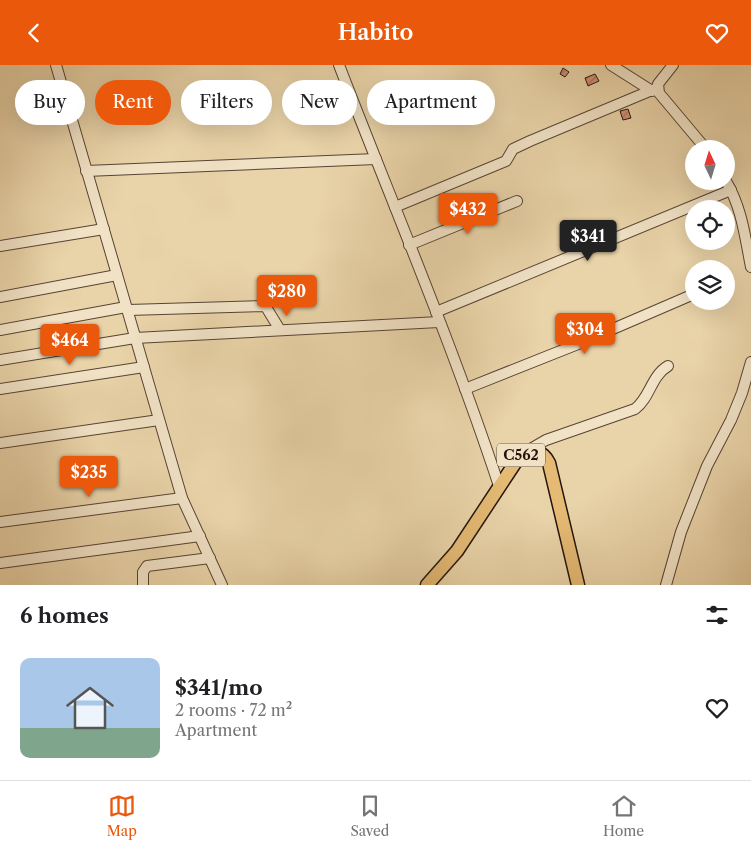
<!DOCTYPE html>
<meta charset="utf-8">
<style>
body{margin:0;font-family:"Libre Caslon Text",serif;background:#f6f6f6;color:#202124;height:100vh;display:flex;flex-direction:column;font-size:19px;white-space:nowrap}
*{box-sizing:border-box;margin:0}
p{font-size:16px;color:#757577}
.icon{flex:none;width:28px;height:28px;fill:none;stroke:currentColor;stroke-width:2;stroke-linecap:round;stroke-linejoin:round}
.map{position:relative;height:520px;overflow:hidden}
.details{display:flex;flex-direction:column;background:#fff;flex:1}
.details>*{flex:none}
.guide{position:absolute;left:15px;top:15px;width:500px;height:45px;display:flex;gap:10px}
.needle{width:32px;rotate:356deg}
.tools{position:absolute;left:685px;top:75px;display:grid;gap:10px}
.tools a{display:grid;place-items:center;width:50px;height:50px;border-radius:50%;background:#fff;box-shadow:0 5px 20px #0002;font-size:25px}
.price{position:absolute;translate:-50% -42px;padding:0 11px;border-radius:5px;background:#ea580c;color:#fff;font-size:16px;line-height:32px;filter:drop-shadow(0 1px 2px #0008)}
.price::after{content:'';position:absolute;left:50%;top:30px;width:15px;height:11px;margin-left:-8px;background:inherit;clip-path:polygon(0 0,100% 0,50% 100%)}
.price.on{background:#222;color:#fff}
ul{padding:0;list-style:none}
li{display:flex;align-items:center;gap:15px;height:125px;padding:0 20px}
li span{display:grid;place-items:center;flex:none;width:140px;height:100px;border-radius:10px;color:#555}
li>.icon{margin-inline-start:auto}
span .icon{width:60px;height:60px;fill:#fffc;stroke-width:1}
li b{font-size:21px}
h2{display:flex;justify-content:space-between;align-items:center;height:60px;padding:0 20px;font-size:21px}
.tag{padding:0 18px;border-radius:22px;background:#fff;box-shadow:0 5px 20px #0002;font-size:18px;line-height:45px}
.tag.on{background:#ea580c;color:#fff}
header{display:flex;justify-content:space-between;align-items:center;height:65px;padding:0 20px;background:#ea580c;color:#fff;font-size:22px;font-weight:600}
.dock{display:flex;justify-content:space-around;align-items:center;height:70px;border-top:1px solid #e0e0e0;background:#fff;font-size:14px;color:#757577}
.dock a{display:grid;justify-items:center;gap:2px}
.dock .on{color:#ea580c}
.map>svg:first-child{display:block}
.building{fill:url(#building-hatch);stroke:#25150e}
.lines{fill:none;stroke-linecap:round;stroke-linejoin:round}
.minor-casing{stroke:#564434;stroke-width:12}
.major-casing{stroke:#25150e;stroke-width:15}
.minor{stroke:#f1e2c6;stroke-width:10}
.major{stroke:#e4ba74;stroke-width:12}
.labels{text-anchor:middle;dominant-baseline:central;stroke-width:4.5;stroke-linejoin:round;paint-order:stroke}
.shield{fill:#f1e2c6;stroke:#625245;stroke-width:1}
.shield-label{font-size:14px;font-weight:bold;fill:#25150e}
</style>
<header><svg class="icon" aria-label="back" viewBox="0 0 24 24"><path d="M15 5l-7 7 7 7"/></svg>Habito<svg class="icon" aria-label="heart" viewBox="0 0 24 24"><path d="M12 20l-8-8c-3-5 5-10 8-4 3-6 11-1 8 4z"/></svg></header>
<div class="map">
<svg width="751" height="520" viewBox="0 0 751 520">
<defs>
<pattern id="building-hatch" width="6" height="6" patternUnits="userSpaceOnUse" patternTransform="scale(1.25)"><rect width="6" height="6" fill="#d28f73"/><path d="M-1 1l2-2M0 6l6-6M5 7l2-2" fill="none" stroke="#aa745d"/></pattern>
</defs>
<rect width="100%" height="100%" fill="#e9d3a8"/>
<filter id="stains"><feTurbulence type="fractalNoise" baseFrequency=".004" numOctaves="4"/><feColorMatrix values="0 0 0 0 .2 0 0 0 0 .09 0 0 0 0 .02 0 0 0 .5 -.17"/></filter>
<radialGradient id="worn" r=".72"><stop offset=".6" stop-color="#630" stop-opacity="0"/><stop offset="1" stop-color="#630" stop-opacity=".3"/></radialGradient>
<g class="building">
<polygon points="563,3 569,7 565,12 560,9"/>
<polygon points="595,9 599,16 588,21 585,13"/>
<polygon points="628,44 631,53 623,55 620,46"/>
</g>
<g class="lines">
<defs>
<g id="minor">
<polyline points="56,0 182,433 222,520"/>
<path d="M339 0C393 140 452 278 499 421"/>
<polyline points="611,0 652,26"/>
<polyline points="673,0 658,19 659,28 706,84"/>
<polyline points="86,106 376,94"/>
<path d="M726 116C742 143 745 172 751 202"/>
<polyline points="395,142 506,96 513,84 530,76 657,23"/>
<polyline points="409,180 517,136"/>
<polyline points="0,181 104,164"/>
<polyline points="0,232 117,210"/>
<polyline points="128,245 263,241 266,242 280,265"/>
<polyline points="436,247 731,125"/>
<polyline points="0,265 126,242"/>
<polyline points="0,295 135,273 439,257"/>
<polyline points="0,324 144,302"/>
<polyline points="465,324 578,279 694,229"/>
<polyline points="0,378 159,355"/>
<path d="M527 386 546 375 635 344C650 333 651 311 668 301"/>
<polyline points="0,457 182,433"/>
<polyline points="0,498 200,471"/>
<polyline points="143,520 143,507 147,501 210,493"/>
<polyline points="666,520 681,467 707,401 731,355 742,328 751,297"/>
</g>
<path id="major" d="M427 520 457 486 521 389C532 383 543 386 549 398L578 520"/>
</defs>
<use href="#minor" class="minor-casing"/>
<use href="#major" class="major-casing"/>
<use href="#minor" class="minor"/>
<use href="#major" class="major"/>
</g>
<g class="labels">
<rect class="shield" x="497" y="378.5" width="48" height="23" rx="4"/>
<g class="shield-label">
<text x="521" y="390">C562</text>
</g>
</g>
<rect width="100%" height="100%" filter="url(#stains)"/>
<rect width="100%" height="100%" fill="url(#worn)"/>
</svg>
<div class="tools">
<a><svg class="needle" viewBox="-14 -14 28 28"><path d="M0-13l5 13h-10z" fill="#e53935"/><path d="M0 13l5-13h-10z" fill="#757577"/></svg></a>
<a><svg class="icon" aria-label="locate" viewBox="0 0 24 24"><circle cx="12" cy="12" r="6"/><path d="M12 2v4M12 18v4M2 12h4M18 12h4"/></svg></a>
<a><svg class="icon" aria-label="layers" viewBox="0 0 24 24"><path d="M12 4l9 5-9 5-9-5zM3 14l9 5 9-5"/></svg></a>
</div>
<b class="price" style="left:468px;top:170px">$432</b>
<b class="price on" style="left:588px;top:197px">$341</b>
<b class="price" style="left:287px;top:252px">$280</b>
<b class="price" style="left:585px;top:290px">$304</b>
<b class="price" style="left:70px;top:301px">$464</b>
<b class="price" style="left:89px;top:433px">$235</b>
<div class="guide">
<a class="tag">Buy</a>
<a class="tag on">Rent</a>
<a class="tag">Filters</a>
<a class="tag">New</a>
<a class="tag">Apartment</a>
</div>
</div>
<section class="details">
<h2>6 homes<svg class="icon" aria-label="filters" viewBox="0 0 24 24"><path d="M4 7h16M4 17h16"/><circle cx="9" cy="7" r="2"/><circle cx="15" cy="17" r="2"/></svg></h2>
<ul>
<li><span style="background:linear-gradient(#a9c7e8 70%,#7fa58c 0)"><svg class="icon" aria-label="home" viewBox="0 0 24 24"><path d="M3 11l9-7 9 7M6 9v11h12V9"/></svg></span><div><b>$341/mo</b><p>2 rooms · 72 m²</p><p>Apartment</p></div><svg class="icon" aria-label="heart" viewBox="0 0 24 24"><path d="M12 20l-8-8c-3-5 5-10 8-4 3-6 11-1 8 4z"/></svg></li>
</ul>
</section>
<nav class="dock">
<a class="on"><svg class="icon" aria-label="map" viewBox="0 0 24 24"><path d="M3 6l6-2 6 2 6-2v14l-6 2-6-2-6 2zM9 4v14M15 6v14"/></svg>Map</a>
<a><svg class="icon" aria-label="saved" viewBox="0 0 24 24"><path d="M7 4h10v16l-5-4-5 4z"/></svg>Saved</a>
<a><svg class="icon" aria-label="home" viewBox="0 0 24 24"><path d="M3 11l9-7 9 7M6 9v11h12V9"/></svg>Home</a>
</nav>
